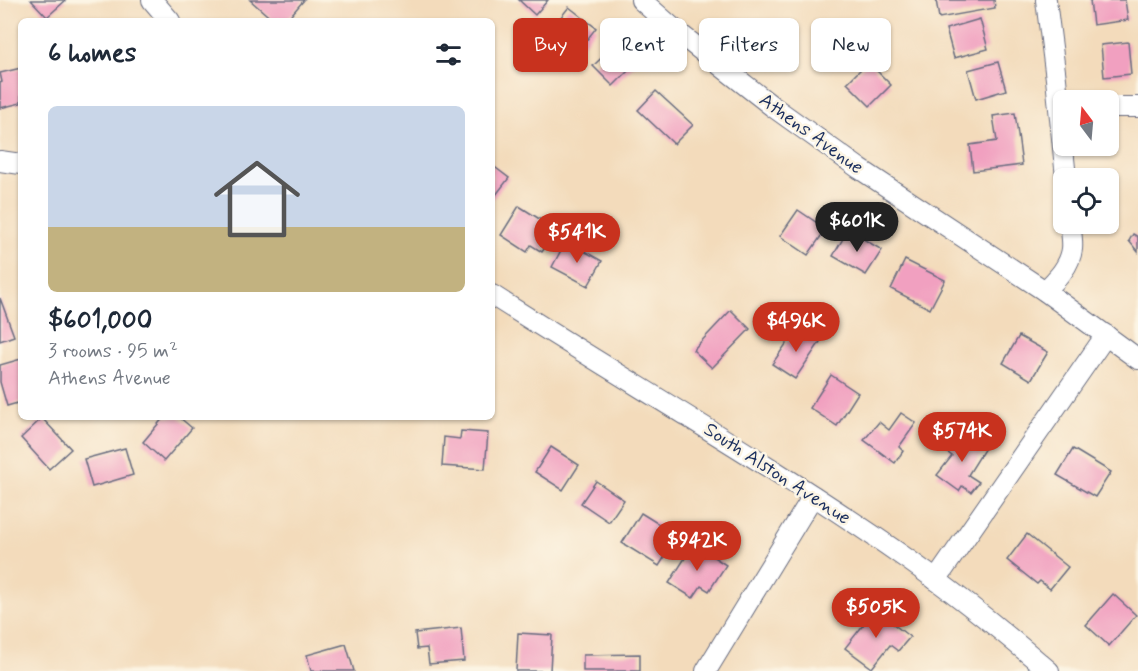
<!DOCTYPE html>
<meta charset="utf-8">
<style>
body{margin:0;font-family:Mynerve,sans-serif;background:#f6f6f7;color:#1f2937;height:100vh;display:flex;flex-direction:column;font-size:22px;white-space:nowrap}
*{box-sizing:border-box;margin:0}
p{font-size:20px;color:#747a83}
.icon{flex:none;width:33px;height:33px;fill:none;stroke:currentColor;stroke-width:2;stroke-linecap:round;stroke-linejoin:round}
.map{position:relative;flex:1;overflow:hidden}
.side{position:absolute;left:18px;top:18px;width:477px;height:402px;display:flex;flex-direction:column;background:#fff;border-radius:9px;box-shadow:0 2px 4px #0004}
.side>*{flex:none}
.guide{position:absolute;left:513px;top:18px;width:534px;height:54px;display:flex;gap:12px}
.needle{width:39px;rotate:344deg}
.fabs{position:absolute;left:1053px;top:90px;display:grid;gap:12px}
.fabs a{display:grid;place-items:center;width:66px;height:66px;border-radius:9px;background:#fff;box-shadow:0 2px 4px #0004;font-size:30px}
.price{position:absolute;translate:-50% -51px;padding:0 14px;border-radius:21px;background:#c8321e;color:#fff;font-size:20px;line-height:39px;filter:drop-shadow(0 2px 3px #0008)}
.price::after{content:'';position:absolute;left:50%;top:36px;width:18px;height:14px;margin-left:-9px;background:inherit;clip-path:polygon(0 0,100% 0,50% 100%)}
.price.current{background:#222;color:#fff}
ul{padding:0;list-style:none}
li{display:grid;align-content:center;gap:12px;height:318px;padding:0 30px}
li span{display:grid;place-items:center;height:186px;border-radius:9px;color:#555}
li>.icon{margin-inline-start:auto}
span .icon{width:108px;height:108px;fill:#fffc;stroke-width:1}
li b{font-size:26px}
h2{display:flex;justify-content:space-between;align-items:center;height:72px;padding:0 30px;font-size:26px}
.chip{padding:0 21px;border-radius:9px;background:#fff;box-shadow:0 2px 4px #0004;font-size:21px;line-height:54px}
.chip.current{background:#c8321e;color:#fff}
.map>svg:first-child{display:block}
.building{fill:#f1a0c0}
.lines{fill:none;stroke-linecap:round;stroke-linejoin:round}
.minor-casing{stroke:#676b7f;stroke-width:22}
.minor{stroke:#fff;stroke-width:20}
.labels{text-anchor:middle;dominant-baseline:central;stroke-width:5;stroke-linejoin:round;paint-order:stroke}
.street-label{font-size:20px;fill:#1b2f5e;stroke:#fcf5e5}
</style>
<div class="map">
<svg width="1138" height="671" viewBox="0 0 1138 671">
<rect width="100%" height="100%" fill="#fcf5e5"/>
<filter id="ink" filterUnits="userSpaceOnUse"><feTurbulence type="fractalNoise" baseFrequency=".0167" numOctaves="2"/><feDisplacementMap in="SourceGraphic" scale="12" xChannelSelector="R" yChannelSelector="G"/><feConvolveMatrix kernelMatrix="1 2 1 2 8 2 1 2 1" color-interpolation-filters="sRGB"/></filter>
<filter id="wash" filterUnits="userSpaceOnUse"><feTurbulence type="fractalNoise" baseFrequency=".008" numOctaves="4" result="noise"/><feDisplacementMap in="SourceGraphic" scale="24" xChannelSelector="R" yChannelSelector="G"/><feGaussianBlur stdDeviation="1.35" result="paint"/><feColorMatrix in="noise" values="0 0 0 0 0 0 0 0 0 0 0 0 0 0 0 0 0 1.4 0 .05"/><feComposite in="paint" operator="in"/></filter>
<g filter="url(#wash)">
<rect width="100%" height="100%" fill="#f3dbbb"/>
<g id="blocks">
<g class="building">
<polygon points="31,0 66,0 47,17"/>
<polygon points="250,0 304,0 286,21 274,21"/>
<polygon points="519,0 548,0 535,15"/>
<polygon points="936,0 994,0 995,8 939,18"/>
<polygon points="1090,0 1125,0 1128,20 1093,25"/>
<polygon points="569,7 596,28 572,59 554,45 562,35 552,28"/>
<polygon points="980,19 988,49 954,58 946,29"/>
<polygon points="1128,42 1131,74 1104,77 1101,45"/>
<polygon points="616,44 636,63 613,86 593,66"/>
<polygon points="868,62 891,85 870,106 847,83"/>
<polygon points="998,62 1006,90 976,99 968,70"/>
<polygon points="21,68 21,103 0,108 0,83 2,82 0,73"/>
<polygon points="656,91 693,125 674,144 638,110"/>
<polygon points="1015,113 1022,165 973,171 970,145 997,141 993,116"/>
<polygon points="492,165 509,178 492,200"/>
<polygon points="519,206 557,230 542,252 531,245 527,252 501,235"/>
<polygon points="798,210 826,229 808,255 780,236"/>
<polygon points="848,230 882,250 866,275 833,256"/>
<polygon points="1133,234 1138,237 1138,252 1129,241"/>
<polygon points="566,241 602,261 588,286 552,267"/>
<polygon points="905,260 945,280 930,309 891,289"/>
<polygon points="0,298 14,336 0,341"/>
<polygon points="731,310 750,329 712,368 693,350"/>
<polygon points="798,327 820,342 795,379 772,364"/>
<polygon points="1019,336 1048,352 1031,380 1003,363"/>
<polygon points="21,359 21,402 7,406 0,382 0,365"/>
<polygon points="831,375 858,393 837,426 810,408"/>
<polygon points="901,413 916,423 899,447 903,451 895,463 864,440 879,422 889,430"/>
<polygon points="164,417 179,417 192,428 164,461 143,442"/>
<polygon points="42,418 71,449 49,469 21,438"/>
<polygon points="461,431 488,433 485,469 442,466 444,437 460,439"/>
<polygon points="962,431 985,448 968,475 979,482 971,492 962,486 959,491 937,475 952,456 948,453"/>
<polygon points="551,447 579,465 563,490 535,472"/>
<polygon points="125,448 133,475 92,487 84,459"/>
<polygon points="1073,449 1111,472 1095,497 1057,475"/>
<polygon points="596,481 624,500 609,522 581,503"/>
<polygon points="641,513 678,536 659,566 622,543"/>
<polygon points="1027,534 1068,567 1050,589 1040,581 1037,584 1007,560"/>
<polygon points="694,544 726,565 709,591 701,586 693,598 669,583"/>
<polygon points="1113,594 1136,615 1109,646 1086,625"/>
<polygon points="875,610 910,637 898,651 890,645 872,668 845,648"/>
<polygon points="461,628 464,661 429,664 427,648 417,649 415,633"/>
<polygon points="518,633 552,635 550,671 516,671"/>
<polygon points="346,644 354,671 311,671 307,655"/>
<polygon points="640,654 640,671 583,671 583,655"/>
</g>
</g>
</g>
<g filter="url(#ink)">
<use href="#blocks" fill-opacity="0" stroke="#676b7f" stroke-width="1.5"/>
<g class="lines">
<defs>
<g id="minor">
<polyline points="152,0 170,21"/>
<polyline points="641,0 675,30 772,106 860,169 1045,291 1138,359"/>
<polyline points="1046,0 1056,79 1066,178"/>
<polyline points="1108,107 1138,107"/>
<polyline points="0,161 21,164"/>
<path d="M1045 291C1057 279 1070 266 1072 249 1073 241 1071 231 1070 224"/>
<path d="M492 295C631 384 775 466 910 561 958 595 1005 633 1049 671"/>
<polyline points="936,580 1106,335"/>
<polyline points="706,671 813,496"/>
</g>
</defs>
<use href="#minor" class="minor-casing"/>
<use href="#minor" class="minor"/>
</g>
</g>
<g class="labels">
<g class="street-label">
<text transform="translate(811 134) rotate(36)">Athens Avenue</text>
<text transform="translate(777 474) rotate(33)">South Alston Avenue</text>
</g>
</g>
</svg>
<div class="fabs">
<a><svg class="needle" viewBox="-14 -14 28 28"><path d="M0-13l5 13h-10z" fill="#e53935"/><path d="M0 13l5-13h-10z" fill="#747a83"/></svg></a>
<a><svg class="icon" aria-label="locate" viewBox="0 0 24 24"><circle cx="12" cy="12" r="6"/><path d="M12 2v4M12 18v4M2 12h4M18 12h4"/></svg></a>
</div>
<b class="price current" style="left:857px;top:253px">$601K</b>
<b class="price" style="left:577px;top:264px">$541K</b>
<b class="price" style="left:796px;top:353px">$496K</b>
<b class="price" style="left:962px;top:463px">$574K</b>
<b class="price" style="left:697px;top:572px">$942K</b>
<b class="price" style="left:876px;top:639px">$505K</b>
<div class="guide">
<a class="chip current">Buy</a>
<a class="chip">Rent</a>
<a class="chip">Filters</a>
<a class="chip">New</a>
</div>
<section class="side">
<h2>6 homes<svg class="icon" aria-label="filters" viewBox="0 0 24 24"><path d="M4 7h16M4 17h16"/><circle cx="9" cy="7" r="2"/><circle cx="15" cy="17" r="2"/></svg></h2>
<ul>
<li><span style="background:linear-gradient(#c9d6e8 65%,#c2b280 0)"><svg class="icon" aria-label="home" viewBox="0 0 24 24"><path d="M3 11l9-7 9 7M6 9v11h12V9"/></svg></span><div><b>$601,000</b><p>3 rooms · 95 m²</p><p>Athens Avenue</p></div></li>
</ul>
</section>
</div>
